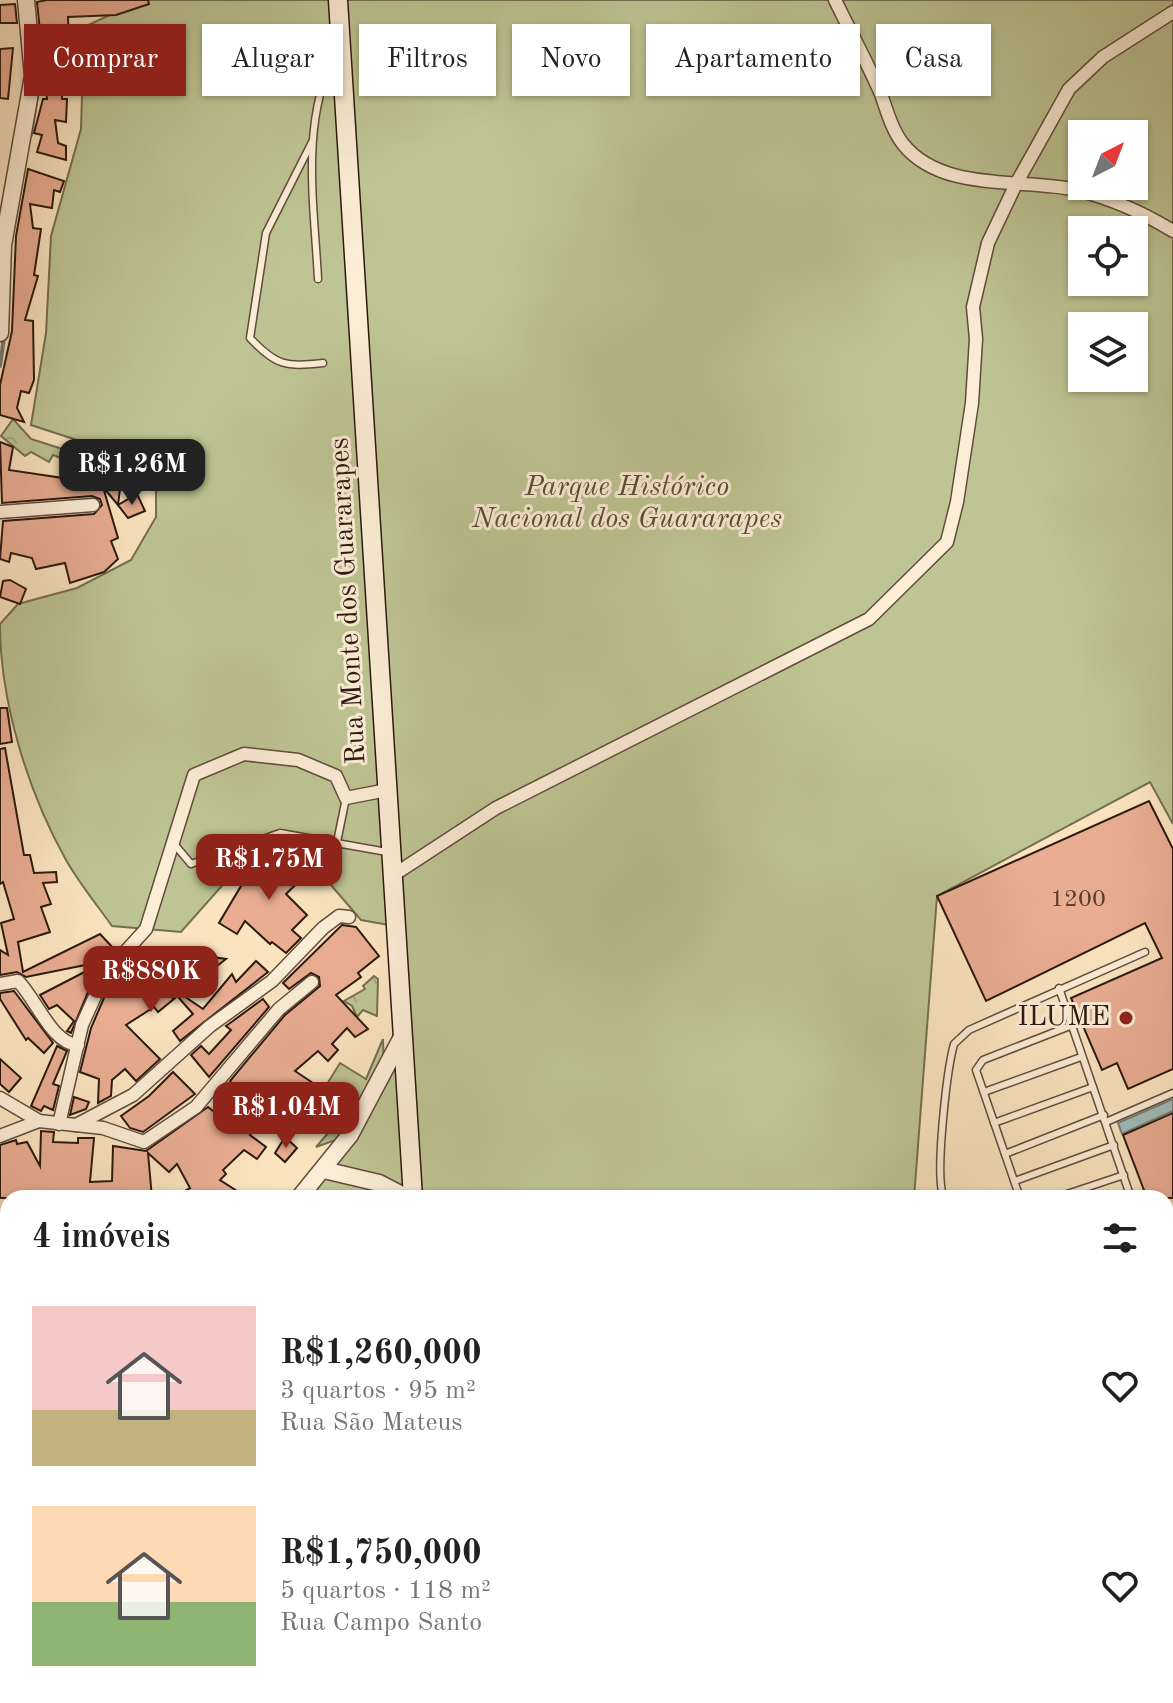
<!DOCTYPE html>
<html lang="pt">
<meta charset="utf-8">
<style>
body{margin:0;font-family:"Old Standard TT",serif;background:#f6f6f6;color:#222;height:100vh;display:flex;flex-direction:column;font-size:30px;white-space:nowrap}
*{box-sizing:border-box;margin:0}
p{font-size:26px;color:#767676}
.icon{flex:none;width:44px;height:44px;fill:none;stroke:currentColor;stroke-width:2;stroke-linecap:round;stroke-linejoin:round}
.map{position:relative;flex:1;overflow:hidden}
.drawer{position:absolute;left:0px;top:1190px;width:1174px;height:514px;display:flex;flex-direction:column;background:#fff;border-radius:24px 24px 0 0;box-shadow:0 2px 6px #0004}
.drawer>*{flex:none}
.guide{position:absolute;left:24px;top:24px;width:1126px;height:72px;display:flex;gap:16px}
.needle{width:52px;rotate:42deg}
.tools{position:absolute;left:1068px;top:120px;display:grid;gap:16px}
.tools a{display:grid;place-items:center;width:80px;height:80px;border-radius:0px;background:#fff;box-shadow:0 2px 6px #0004;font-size:40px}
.price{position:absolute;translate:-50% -68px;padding:0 18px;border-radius:16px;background:#8f2418;color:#fff;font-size:26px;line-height:52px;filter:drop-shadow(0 2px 4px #0008)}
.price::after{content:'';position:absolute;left:50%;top:48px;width:24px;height:18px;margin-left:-12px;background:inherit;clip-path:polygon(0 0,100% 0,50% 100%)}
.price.current{background:#222;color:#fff}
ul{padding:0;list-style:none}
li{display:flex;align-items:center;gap:24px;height:200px;padding:0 32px}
li span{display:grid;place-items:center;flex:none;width:224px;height:160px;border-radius:0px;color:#555}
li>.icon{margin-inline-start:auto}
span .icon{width:96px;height:96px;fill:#fffc;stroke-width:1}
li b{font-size:34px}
h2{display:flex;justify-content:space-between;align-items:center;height:96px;padding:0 32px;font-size:34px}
.tag{padding:0 28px;border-radius:0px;background:#fff;box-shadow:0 2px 6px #0004;font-size:28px;line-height:72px}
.tag.current{background:#8f2418;color:#fff}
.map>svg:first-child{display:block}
.forest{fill:url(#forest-crowns);stroke:#756e52;stroke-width:2}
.park{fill:#bec493;stroke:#756e52;stroke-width:2;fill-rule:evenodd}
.water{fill:#a1bdbb;stroke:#727b77;stroke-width:2}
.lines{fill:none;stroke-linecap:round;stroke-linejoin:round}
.stream{stroke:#727b77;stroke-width:4}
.building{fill:#e9ad92;stroke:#2c1910;stroke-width:2}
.service-casing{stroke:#604c3c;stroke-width:9}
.minor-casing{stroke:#604c3c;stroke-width:15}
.tertiary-casing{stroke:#604c3c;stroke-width:19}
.secondary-casing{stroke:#2c1910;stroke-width:21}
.path{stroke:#2c1910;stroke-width:3;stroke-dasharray:2 4;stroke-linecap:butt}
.service{stroke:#fcedd6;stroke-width:6}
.minor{stroke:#fcedd6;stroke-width:12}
.tertiary{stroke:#fcedd6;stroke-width:16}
.secondary{stroke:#fcedd6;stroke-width:18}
.poi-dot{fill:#8f2418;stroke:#fcedd6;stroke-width:3}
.labels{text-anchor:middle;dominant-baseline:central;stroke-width:6;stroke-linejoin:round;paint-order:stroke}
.number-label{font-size:24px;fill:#5b3e30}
.park-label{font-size:28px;font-style:italic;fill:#584c37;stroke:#fcedd6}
.street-label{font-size:28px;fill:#2c1910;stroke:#fcedd6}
.poi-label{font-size:28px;fill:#2c1910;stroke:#fcedd6;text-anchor:end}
</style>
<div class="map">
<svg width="1173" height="1703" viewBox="0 0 1173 1703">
<defs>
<pattern id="forest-crowns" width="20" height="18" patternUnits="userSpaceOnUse" patternTransform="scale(2)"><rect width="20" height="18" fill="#bec493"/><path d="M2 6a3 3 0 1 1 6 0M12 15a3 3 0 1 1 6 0" fill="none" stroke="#a3a87e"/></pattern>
</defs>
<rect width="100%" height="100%" fill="#fae4c0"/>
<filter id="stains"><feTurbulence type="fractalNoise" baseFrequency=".0025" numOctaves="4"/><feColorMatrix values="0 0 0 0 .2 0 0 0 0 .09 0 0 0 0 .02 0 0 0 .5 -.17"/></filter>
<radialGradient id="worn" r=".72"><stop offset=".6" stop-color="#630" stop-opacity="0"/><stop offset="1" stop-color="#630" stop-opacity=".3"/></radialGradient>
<g class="forest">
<polygon points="13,419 31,439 78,454 74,473 64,471 61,458 53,455 49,462 31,452 25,456 1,436"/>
<polygon points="374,976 378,979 377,1016 363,1010 357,1017 352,1006 344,1001 365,989 363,986"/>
</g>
<path class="park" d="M142 0H1173V824L1150 782 937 896 914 1198H294L338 1139 316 1147 337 1123 314 1105 340 1063 366 1079 383 1039 384 1074 405 1033 395 926 361 920 288 835 250 854 181 932 112 926C97 905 79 883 66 860 28 792 0 702 0 624L18 604 77 588 131 560 156 517V480L113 452 31 425 46 333 51 236 81 129 84 27ZM1082 134H1134V186H1082ZM1082 230H1134V282H1082ZM1082 326H1134V378H1082Z"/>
<polygon class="water" points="1173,1099 1173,1111 1122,1134 1118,1123"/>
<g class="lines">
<g class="stream">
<polyline points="31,135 38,89"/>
<polyline points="0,366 4,337"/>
</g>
</g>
<g class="building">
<polygon points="47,0 148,0 149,4 116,15 68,17 69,57 66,57 62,76 62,99 67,99 66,122 55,120 58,143 66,146 66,160 37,152 42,135 34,133 43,99 47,99 37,2"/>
<polygon points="15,4 17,23 0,23 0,5"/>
<polygon points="13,48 8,99 0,98 0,49"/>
<polygon points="28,169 64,181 60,192 54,190 52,208 30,204 33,228 41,229 34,275 38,276 25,320 33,321 34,380 29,393 21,391 17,408 24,422 0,415 0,385 12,331 16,236"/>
<polygon points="0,442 13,447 9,470 63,478 64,471 77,473 81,454 93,457 91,463 122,472 118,505 103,487 118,538 111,541 118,559 104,572 70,583 65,563 36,569 32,558 11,553 9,562 0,559 3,521 94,514 102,505 100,499 92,496 2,503"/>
<polygon points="137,494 145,511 128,518 118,505"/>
<polygon points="10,580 26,589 20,604 0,597 3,581"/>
<polygon points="0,708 7,708 12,742 0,744"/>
<polygon points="5,748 24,855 30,855 34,873 56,872 57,882 43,883 51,904 41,907 50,932 18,942 23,972 100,934 115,950 105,961 26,977 17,972 0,975 0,950 8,955 1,923 14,919 3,882 0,884 0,749"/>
<polygon points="1149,801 1173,849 1173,1069 1128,1089 1117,1063 1102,1070 1071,998 1162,958 1145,923 986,1001 937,896"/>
<polygon points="285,848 309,872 286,894 307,915 292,930 301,938 286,953 272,942 270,944 245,921 237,934 219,923 247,876 256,868 262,874 278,859 273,852"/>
<polygon points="342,925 356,927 379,956 358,973 361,977 336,995 368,1029 355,1037 347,1028 332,1044 338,1050 328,1061 318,1051 295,1071 319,1087 299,1123 275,1106 266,1120 263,1118 250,1135 266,1147 257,1159 244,1150 223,1170 226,1174 220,1180 248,1198 172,1198 190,1188 177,1164 169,1172 148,1153 152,1198 0,1198 0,1145 16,1140 17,1144 27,1142 40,1166 41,1131 54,1132 53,1142 78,1143 78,1138 94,1138 90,1182 112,1181 113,1146 146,1151 208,1107 213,1111 237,1090 230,1081 285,1015 320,986 319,977 311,973 289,989 283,983"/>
<polygon points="143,950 173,999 169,951 226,959 181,994 203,1009 232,974 236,982 256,961 268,972 180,1041 173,1031 193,1014 178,997 180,994 158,1012 154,1007 126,1025 160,1059 136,1081 125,1069 112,1080 111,1096 98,1103 99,1079 80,1072 91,1028 110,984 138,973 130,960"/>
<polygon points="96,966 98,968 71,1033 67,1031 74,1021 57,1005 49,1009 40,995"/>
<polygon points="14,991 53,1043 44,1053 28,1038 26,1040 0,999 0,993"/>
<polygon points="263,999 269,1007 209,1077 191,1055 201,1046 209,1054 231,1030 226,1026"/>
<polygon points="57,1046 67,1051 53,1084 59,1086 53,1110 44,1106 41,1111 31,1106"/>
<polygon points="0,1059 21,1078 9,1092 0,1084"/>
<polygon points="173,1072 195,1094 143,1132 130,1128 121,1116 149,1096"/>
<polygon points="74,1097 89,1102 86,1109 70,1115"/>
<polygon points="1173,1113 1173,1198 1147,1198 1123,1135"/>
<polygon points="285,1137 297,1148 285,1162 275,1153"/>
</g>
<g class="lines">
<defs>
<g id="service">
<path d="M312 142 266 233 250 338C276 366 286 367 323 363"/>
<path d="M318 279C314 202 300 122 336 51"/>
<polyline points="337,842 346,798"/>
<polyline points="175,845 191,864 280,833 387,852"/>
<polyline points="1059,988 1131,1198"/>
<polyline points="984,1092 1081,1057"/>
<polyline points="1106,1122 1173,1093"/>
<polyline points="994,1123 1093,1087"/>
<polyline points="1005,1154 1104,1115"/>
<polyline points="1015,1181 1114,1145"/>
<path d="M944 1198C934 1178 947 1070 954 1044L969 1030 1145 952"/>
<polyline points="1020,1198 976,1070 983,1060 1070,1026"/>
<polyline points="1055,1198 1124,1175"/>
<polyline points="1166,1292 1173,1293"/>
<polyline points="889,1696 890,1703"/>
<polyline points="1018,1696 1019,1703"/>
<polyline points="1161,1696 1164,1703"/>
</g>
<g id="minor">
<path d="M835 0C850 31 867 62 881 94 887 111 892 130 903 144 942 193 1023 178 1077 190 1113 199 1142 212 1173 231"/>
<polyline points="0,512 93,505"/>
<polyline points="392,876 496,808 869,619 947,542 957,502 972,403 976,339 973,307 988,243 1016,184 1069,89 1103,57 1173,12"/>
<path d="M0 984 18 981C36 999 52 1044 78 1045"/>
<polyline points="0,1098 39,1121 103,1128 144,1142 196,1107 279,1009 312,982"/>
<polyline points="59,1124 82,1025 105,974 146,929 194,775 244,754 298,760 336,776 346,798 387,790"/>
<polyline points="76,1125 133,1095 210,1026 272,981 323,928 339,916 349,917"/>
<polyline points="0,1136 39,1121"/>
<polyline points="0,1407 8,1411"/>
<polyline points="0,1570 8,1574"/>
<polyline points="204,1703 204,1696"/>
<polyline points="366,1703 367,1696"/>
<polyline points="543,1703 543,1696"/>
</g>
<g id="tertiary">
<polyline points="0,333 3,245 33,76 26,0"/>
<polyline points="324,1170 379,1183 408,1198"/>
<polyline points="299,1198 350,1135 403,1035"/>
<polyline points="0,1297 8,1297"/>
</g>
<g id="secondary">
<polyline points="338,0 413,1198"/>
<polyline points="839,1696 840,1703"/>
</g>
</defs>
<use href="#service" class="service-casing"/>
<use href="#minor" class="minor-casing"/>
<use href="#tertiary" class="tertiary-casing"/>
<use href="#secondary" class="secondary-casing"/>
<polyline class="path" points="591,1703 594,1696"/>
<use href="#service" class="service"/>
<use href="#minor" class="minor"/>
<use href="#tertiary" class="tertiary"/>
<use href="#secondary" class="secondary"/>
</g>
<circle class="poi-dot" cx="1126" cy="1018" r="8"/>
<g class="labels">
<g class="number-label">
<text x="1078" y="900">1200</text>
</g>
<g class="park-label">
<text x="627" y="488">Parque Histórico<tspan x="627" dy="32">Nacional dos Guararapes</tspan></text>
</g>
<g class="street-label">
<text transform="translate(349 601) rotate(-93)">Rua Monte dos Guararapes</text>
</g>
<g class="poi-label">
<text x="1110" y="1018">ILUME</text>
</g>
</g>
<rect width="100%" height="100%" filter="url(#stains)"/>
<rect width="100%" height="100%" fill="url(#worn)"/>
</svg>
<div class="tools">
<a><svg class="needle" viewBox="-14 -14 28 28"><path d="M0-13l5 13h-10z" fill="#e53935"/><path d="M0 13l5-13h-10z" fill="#767676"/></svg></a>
<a><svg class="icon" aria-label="locate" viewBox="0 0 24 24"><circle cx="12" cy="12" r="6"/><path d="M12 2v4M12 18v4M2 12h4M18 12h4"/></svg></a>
<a><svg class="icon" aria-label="layers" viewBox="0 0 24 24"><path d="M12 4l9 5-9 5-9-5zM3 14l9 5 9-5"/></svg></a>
</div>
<b class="price current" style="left:132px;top:507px">R$1.26M</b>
<b class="price" style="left:269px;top:902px">R$1.75M</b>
<b class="price" style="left:151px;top:1014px">R$880K</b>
<b class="price" style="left:286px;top:1150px">R$1.04M</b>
<div class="guide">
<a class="tag current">Comprar</a>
<a class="tag">Alugar</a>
<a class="tag">Filtros</a>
<a class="tag">Novo</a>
<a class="tag">Apartamento</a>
<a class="tag">Casa</a>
</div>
<section class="drawer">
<h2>4 imóveis<svg class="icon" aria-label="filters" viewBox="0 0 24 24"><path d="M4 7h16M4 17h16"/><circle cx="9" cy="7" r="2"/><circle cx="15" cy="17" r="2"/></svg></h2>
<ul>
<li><span style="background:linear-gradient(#f6c9c9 65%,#c2b280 0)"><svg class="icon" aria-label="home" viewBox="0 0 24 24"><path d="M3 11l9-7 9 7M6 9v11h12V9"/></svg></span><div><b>R$1,260,000</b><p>3 quartos · 95 m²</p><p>Rua São Mateus</p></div><svg class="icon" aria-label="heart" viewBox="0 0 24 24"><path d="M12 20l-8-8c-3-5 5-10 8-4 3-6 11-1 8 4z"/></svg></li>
<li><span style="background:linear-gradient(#ffd9b3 60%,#8fb573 0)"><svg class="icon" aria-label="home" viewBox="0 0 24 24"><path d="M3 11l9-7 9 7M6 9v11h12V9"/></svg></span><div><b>R$1,750,000</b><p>5 quartos · 118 m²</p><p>Rua Campo Santo</p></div><svg class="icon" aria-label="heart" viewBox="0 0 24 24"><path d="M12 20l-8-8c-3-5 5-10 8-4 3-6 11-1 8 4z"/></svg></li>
</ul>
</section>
</div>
